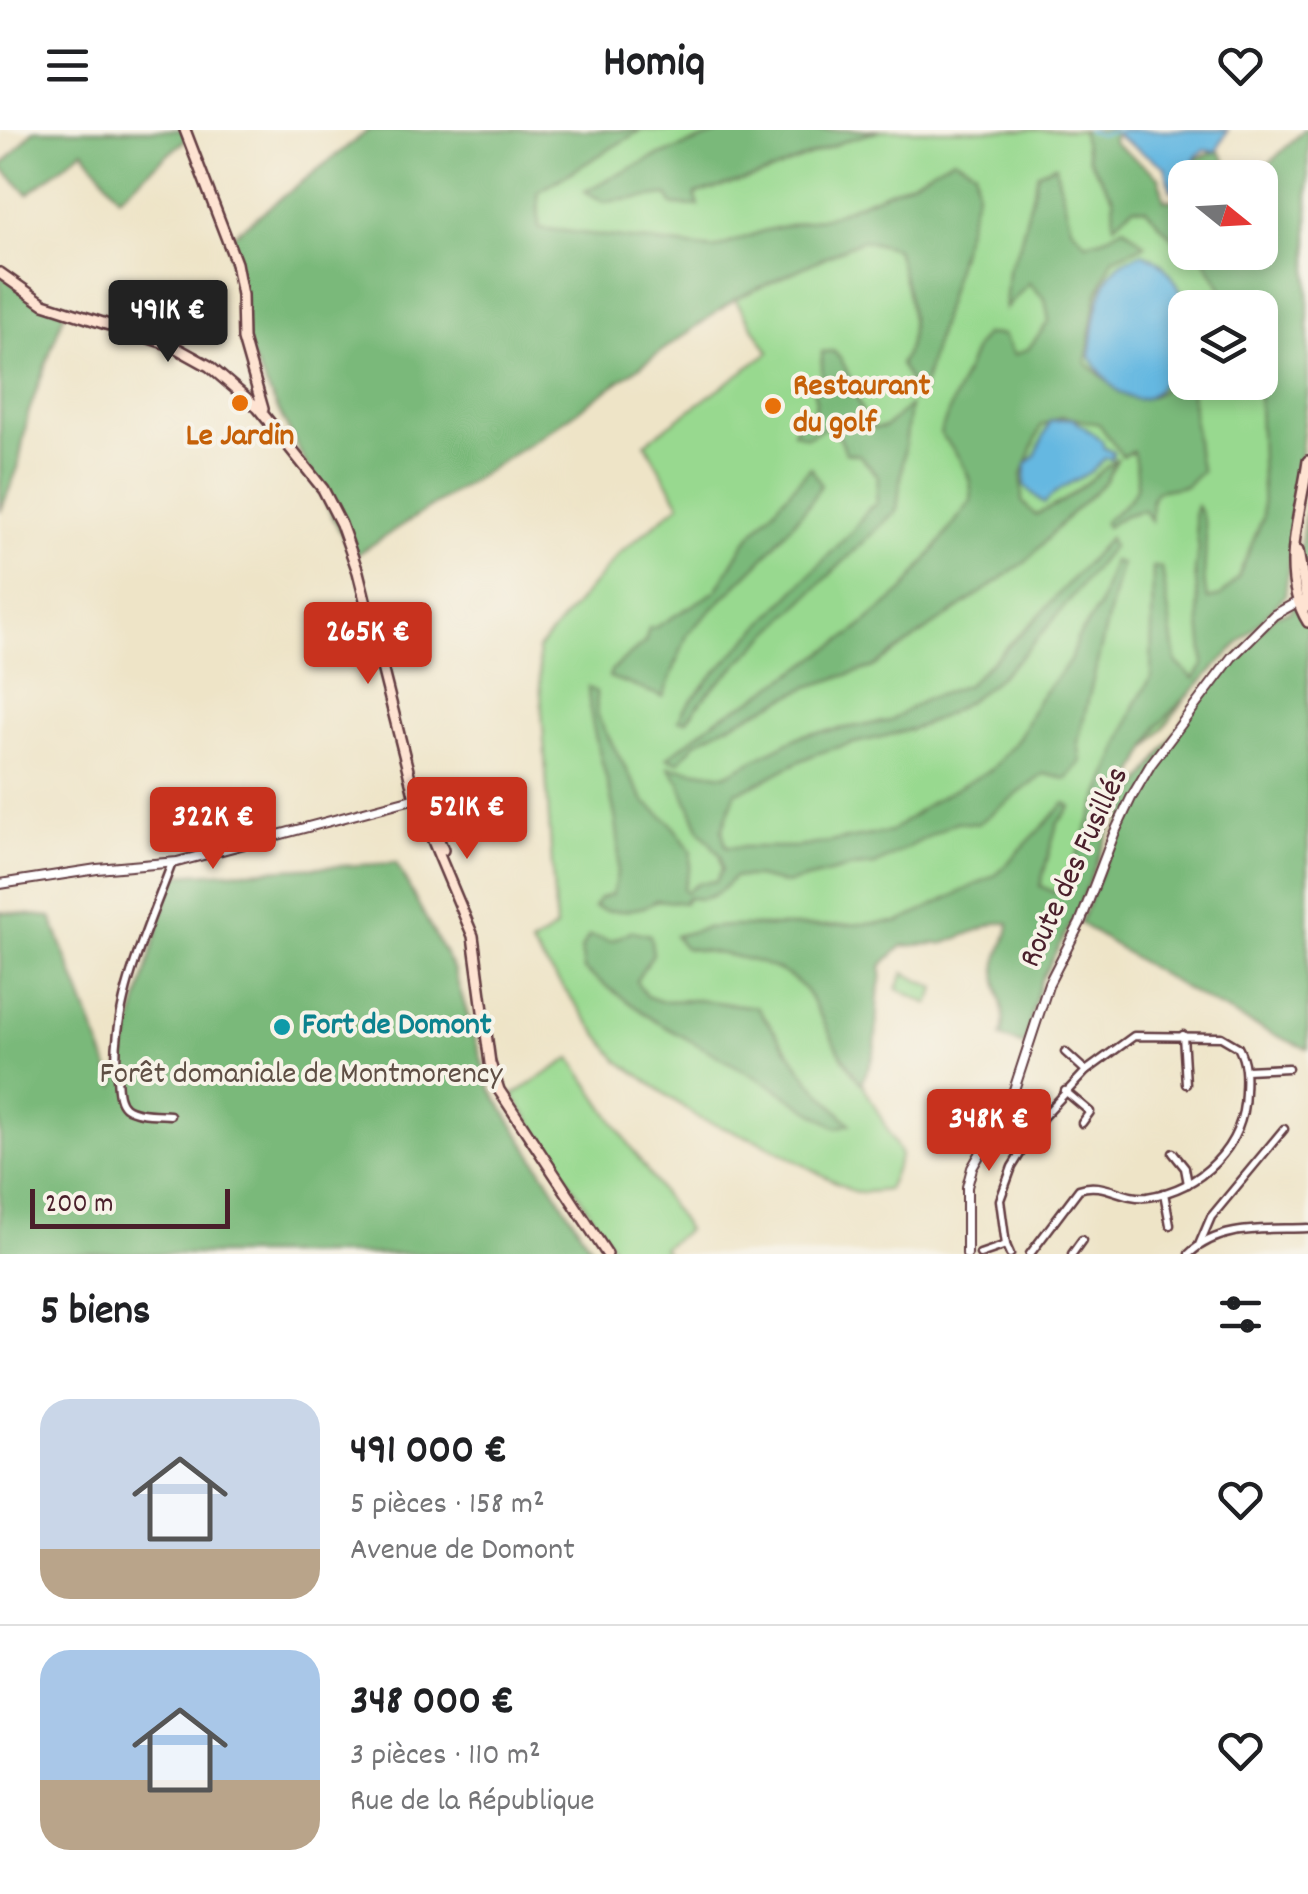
<!DOCTYPE html>
<html lang="fr">
<meta charset="utf-8">
<style>
body{margin:0;font-family:Dekko,sans-serif;background:#f2f2f2;color:#202124;height:100vh;display:flex;flex-direction:column;font-size:38px;white-space:nowrap}
*{box-sizing:border-box;margin:0}
p{font-size:32px;color:#757577}
.icon{flex:none;width:55px;height:55px;fill:none;stroke:currentColor;stroke-width:2;stroke-linecap:round;stroke-linejoin:round}
.map{position:relative;height:1124px;overflow:hidden}
.details{display:flex;flex-direction:column;background:#fff;flex:1}
.details>*{flex:none}
.needle{width:65px;rotate:108deg}
.tools{position:absolute;left:1168px;top:30px;display:grid;gap:20px}
.tools a{display:grid;place-items:center;width:110px;height:110px;border-radius:20px;background:#fff;box-shadow:0 5px 15px #0003;font-size:50px}
.scale{position:absolute;left:30px;bottom:25px;width:200px;box-sizing:border-box;padding-left:10px;border:5px solid #4a1f2b;border-top:0;font-size:28px;line-height:35px;white-space:nowrap;color:#4a1f2b;-webkit-text-stroke:8px #f7f3e8;paint-order:stroke}
.price{position:absolute;translate:-50% -85px;padding:0 22px;border-radius:10px;background:#c8321e;color:#fff;font-size:32px;line-height:65px;filter:drop-shadow(0 2px 5px #0008)}
.price::after{content:'';position:absolute;left:50%;top:60px;width:30px;height:22px;margin-left:-15px;background:inherit;clip-path:polygon(0 0,100% 0,50% 100%)}
.price.current{background:#222;color:#fff}
ul{padding:0;list-style:none}
li{display:flex;align-items:center;gap:30px;height:250px;padding:0 40px}
li+li{border-top:2px solid #e0e0e0}
li span{display:grid;place-items:center;flex:none;width:280px;height:200px;border-radius:30px;color:#555}
li>.icon{margin-inline-start:auto}
span .icon{width:120px;height:120px;fill:#fffc;stroke-width:1}
li b{font-size:42px}
h2{display:flex;justify-content:space-between;align-items:center;height:120px;padding:0 40px;font-size:42px}
header{display:flex;justify-content:space-between;align-items:center;height:130px;padding:0 40px;background:#fff;font-size:45px;font-weight:700}
.map>svg:first-child{display:block}
.green{fill:#98d98f;stroke:#717c5d;stroke-width:2.5;fill-rule:evenodd}
.forest{fill:#7ab97a;stroke:#626c52;stroke-width:2.5}
.water{fill:#65b8e1;stroke:#586c86;stroke-width:2.5}
.lines{fill:none;stroke-linecap:round;stroke-linejoin:round}
.stream{stroke:#65b8e1;stroke-width:2.5}
.minor-casing{stroke:#633d42;stroke-width:11}
.tertiary-casing{stroke:#633d42;stroke-width:12}
.secondary-casing{stroke:#633d42;stroke-width:14}
.minor{stroke:#fff;stroke-width:6}
.tertiary{stroke:#fff;stroke-width:8}
.secondary{stroke:#fee3d2;stroke-width:9}
.food-dot{fill:#e8710a;stroke:#f7f3e8;stroke-width:4}
.culture-dot{fill:#0f9aa8;stroke:#f7f3e8;stroke-width:4}
.labels{text-anchor:middle;dominant-baseline:central;stroke-width:8;stroke-linejoin:round;paint-order:stroke}
.food-label{font-size:32px;font-weight:bold;fill:#c56008;stroke:#f7f3e8;text-anchor:start}
.street-label{font-size:32px;fill:#4a1f2b;stroke:#f7f3e8}
.culture-label{font-size:32px;font-weight:bold;fill:#0d838f;stroke:#f7f3e8;text-anchor:start}
.park-label{font-size:32px;fill:#5e4e44;stroke:#f7f3e8}
</style>
<header><svg class="icon" aria-label="menu" viewBox="0 0 24 24"><path d="M4 6h16M4 12h16M4 18h16"/></svg>Homiq<svg class="icon" aria-label="heart" viewBox="0 0 24 24"><path d="M12 20l-8-8c-3-5 5-10 8-4 3-6 11-1 8 4z"/></svg></header>
<div class="map">
<svg width="1308" height="1124" viewBox="0 0 1308 1124">
<rect width="100%" height="100%" fill="#f7f3e8"/>
<filter id="ink" filterUnits="userSpaceOnUse"><feTurbulence type="fractalNoise" baseFrequency=".01" numOctaves="2"/><feDisplacementMap in="SourceGraphic" scale="20" xChannelSelector="R" yChannelSelector="G"/><feConvolveMatrix kernelMatrix="1 2 1 2 8 2 1 2 1" color-interpolation-filters="sRGB"/></filter>
<filter id="wash" filterUnits="userSpaceOnUse"><feTurbulence type="fractalNoise" baseFrequency=".0048" numOctaves="4" result="noise"/><feDisplacementMap in="SourceGraphic" scale="40" xChannelSelector="R" yChannelSelector="G"/><feGaussianBlur stdDeviation="2.25" result="paint"/><feColorMatrix in="noise" values="0 0 0 0 0 0 0 0 0 0 0 0 0 0 0 0 0 1.4 0 .05"/><feComposite in="paint" operator="in"/></filter>
<g filter="url(#wash)">
<rect width="100%" height="100%" fill="#eee4c7"/>
<g class="green">
<path d="M641 0H1110L1108 16 1185 95V122L1227 123 1268 147 1286 384 1205 544 1096 685 1058 790 978 779 851 815 822 878 901 1025 887 1060 856 1063 761 1012 700 989 618 930 531 815 556 798 538 519 620 423 680 374 645 313 769 222 735 169 539 99 538 62ZM1185 178H1260V252H1185Z"/>
<polygon points="904,843 936,858 929,874 897,859"/>
<polygon points="571,928 687,1100 663,1118 667,1124 617,1124 513,965"/>
</g>
<g class="forest">
<polygon points="34,0 183,0 186,9 119,67 83,20 28,64 1,37"/>
<path d="M369 0H641L538 62 539 98 714 119 763 101 830 86 908 53 954 28 975 40 977 62 919 271 909 266V250L900 234C923 201 905 155 896 119L862 110 735 169 546 303 353 427 249 222 228 109Z"/>
<polygon points="728,0 882,0 847,10 766,44 695,64 699,76 672,75 667,65 604,72 585,61 652,28"/>
<polygon points="1081,0 1115,0 1113,12 1159,47 1164,70 1178,71 1185,55 1185,103 1182,100 1175,111 1146,79 1133,77 1114,95 1113,67 1088,28"/>
<path d="M1304 0H1308V260L1285 466 1158 596 1124 665 1076 784 1040 852 1024 915 1001 907C1010 882 993 859 997 833 1000 819 1009 808 1009 793H996L945 813 902 816 881 836C884 849 879 854 878 867 874 907 882 914 861 953 838 926 826 893 808 864 786 830 722 824 685 818L675 806 706 798 730 796H824L899 792 997 744 1065 673 1071 677 1057 694 1040 756 1054 762 1064 758 1135 575 1151 548 1153 437 1162 438 1176 532 1194 549 1204 534 1195 440 1199 419 1194 385 1197 376C1216 404 1197 440 1208 469L1221 466 1238 447 1263 387 1259 273 1260 178 1232 177 1201 123 1260 122V48L1255 47Z"/>
<polygon points="1219,21 1227,34 1225,47 1188,47 1197,28"/>
<path d="M1055 35 1071 97 1086 113 1102 109 1124 97 1145 115 1113 129 1097 165 1086 233C1109 251 1138 286 1166 256 1174 248 1180 232 1185 221V252L1190 253 1198 329 1202 341 1185 356 1157 361 1152 368 1151 391 1144 380 1123 386 1107 397 1104 392C1134 366 1144 363 1133 322L1122 326 1099 294 1063 286 1041 296 1022 345V371L1035 385 1062 372 1118 328 1105 352 1070 384 1027 431 873 537 808 557 722 598 696 612 679 632 667 628 718 588 755 568 856 501 903 461 971 371C974 343 957 325 940 303L976 216 985 204 1003 205 1014 225 1028 219 1049 191 1045 169 1029 153 1005 179 1008 140 1019 117 1038 42Z"/>
<polygon points="0,142 29,167 65,181 28,284 18,338 0,382"/>
<path d="M833 221C855 240 852 277 874 298L885 297 910 276 897 380 709 562 686 591 679 590 684 579 712 546 853 400 868 379 876 374 878 346 859 325 846 323 840 308 829 296 807 307 793 302 800 289 814 282 816 271 812 255 822 253V222Z"/>
<polygon points="811,337 821,355 810,373 761,431 688,503 663,567 609,547 611,541 645,512 649,498 656,497 716,461 745,412"/>
<path d="M1308 367V919C1226 886 1153 841 1080 793L1131 668 1195 573 1274 485 1291 481Z"/>
<path d="M1109 408 1112 417C1058 483 1006 562 923 595 889 608 853 611 819 623 789 633 766 653 736 662L722 700 726 717H798L890 702 933 671 992 639 1019 608 1038 570 1070 531 1077 509 1099 477 1113 431 1121 434 1078 612 1081 632 1067 649 1044 644 978 694 956 692 875 735 853 737 786 754 757 747H734C721 762 709 773 687 767L684 773 657 770 644 777 624 781H606L594 777 600 768 612 764C635 694 590 626 588 557L596 562 597 586 631 648 645 672 670 692 691 721 690 737 683 759 686 762 699 753 716 751 722 739 720 725 700 701 680 653 669 637 725 645 802 605 889 591 926 569 967 555 1035 490Z"/>
<polygon points="396,733 454,841 491,960 595,1124 0,1124 0,782 51,787 115,955 173,745"/>
<polygon points="632,801 650,805 653,824 636,851 646,866 660,871 697,870 757,877 810,951 850,994 837,998 770,955 655,891 584,840 581,819 589,806 611,811"/>
</g>
<g class="water">
<polygon points="1119,0 1228,0 1216,22 1205,20 1196,26 1179,60 1171,60 1165,37 1117,6"/>
<path d="M1142 123C1164 130 1180 153 1185 175 1186 182 1179 195 1178 204 1165 276 1133 295 1090 227 1094 198 1096 154 1120 134 1126 129 1136 126 1142 123Z"/>
<path d="M1072 288 1102 311 1104 318 1113 322 1112 329 1105 328C1091 348 1062 351 1044 374L1025 356 1026 334 1035 326 1050 291Z"/>
</g>
<g class="lines">
<polyline class="stream" points="1087,0 1099,5 1118,1"/>
</g>
</g>
<g filter="url(#ink)">
<g class="lines">
<defs>
<g id="minor">
<polyline points="1183,905 1186,954"/>
<polyline points="1065,922 1086,941"/>
<polyline points="1246,940 1288,938"/>
<polyline points="1065,961 1090,982 1082,993"/>
<path d="M170 985C158 984 135 985 125 977 117 970 118 957 117 948 110 875 147 801 172 733"/>
<polyline points="1173,1023 1185,1038 1188,1054"/>
<polyline points="1164,1063 1170,1095"/>
<path d="M1006 1115 1000 1070 1012 1037 1043 987 1086 941 1134 906 1221 907 1238 917C1246 932 1246 945 1245 962 1244 1017 1201 1059 1147 1067 1123 1070 1103 1050 1079 1059L1030 1124"/>
<polyline points="1199,1115 1211,1087 1284,999"/>
<polyline points="980,1124 1006,1115 1010,1124"/>
<polyline points="1072,1124 1082,1110"/>
<path d="M1189 1124C1220 1094 1268 1100 1308 1098"/>
</g>
<g id="tertiary">
<polyline points="0,754 97,739 177,732 420,667"/>
<polyline points="967,1124 967,1057 972,1038 1010,972 1049,853 1080,793 1114,704 1131,668 1151,634 1232,527 1274,485 1299,471"/>
</g>
<g id="secondary">
<polyline points="185,0 236,133 242,165 243,209 263,279"/>
<polyline points="0,143 44,174 171,215 209,236 258,278 323,359 341,394 358,442 415,668 473,806 490,933 499,960 607,1124"/>
<path d="M1308 331C1301 382 1278 444 1308 492"/>
<polyline points="1298,421 1308,477"/>
<polyline points="417,656 443,720"/>
</g>
</defs>
<use href="#minor" class="minor-casing"/>
<use href="#tertiary" class="tertiary-casing"/>
<use href="#secondary" class="secondary-casing"/>
<use href="#minor" class="minor"/>
<use href="#tertiary" class="tertiary"/>
<use href="#secondary" class="secondary"/>
</g>
</g>
<g class="food-dot">
<circle cx="240" cy="273" r="10"/>
<circle cx="773" cy="276" r="10"/>
</g>
<circle class="culture-dot" cx="282" cy="897" r="10"/>
<g class="labels">
<g class="food-label">
<text x="793" y="258">Restaurant<tspan x="793" dy="37">du golf</tspan></text>
<text x="240" y="308" text-anchor="middle">Le Jardin</text>
</g>
<g class="street-label">
<text transform="translate(1076 738) rotate(-65)">Route des Fusillés</text>
</g>
<g class="culture-label">
<text x="302" y="897">Fort de Domont</text>
</g>
<g class="park-label">
<text x="301" y="946">Forêt domaniale de Montmorency</text>
</g>
</g>
</svg>
<div class="tools">
<a><svg class="needle" viewBox="-14 -14 28 28"><path d="M0-13l5 13h-10z" fill="#e53935"/><path d="M0 13l5-13h-10z" fill="#757577"/></svg></a>
<a><svg class="icon" aria-label="layers" viewBox="0 0 24 24"><path d="M12 4l9 5-9 5-9-5zM3 14l9 5 9-5"/></svg></a>
</div>
<div class="scale">200 m</div>
<b class="price current" style="left:168px;top:235px">491K €</b>
<b class="price" style="left:368px;top:557px">265K €</b>
<b class="price" style="left:467px;top:732px">521K €</b>
<b class="price" style="left:213px;top:742px">322K €</b>
<b class="price" style="left:989px;top:1044px">348K €</b>
</div>
<section class="details">
<h2>5 biens<svg class="icon" aria-label="filters" viewBox="0 0 24 24"><path d="M4 7h16M4 17h16"/><circle cx="9" cy="7" r="2"/><circle cx="15" cy="17" r="2"/></svg></h2>
<ul>
<li><span style="background:linear-gradient(#c9d6e8 75%,#b9a48a 0)"><svg class="icon" aria-label="home" viewBox="0 0 24 24"><path d="M3 11l9-7 9 7M6 9v11h12V9"/></svg></span><div><b>491 000 €</b><p>5 pièces · 158 m²</p><p>Avenue de Domont</p></div><svg class="icon" aria-label="heart" viewBox="0 0 24 24"><path d="M12 20l-8-8c-3-5 5-10 8-4 3-6 11-1 8 4z"/></svg></li>
<li><span style="background:linear-gradient(#a9c7e8 65%,#b9a48a 0)"><svg class="icon" aria-label="home" viewBox="0 0 24 24"><path d="M3 11l9-7 9 7M6 9v11h12V9"/></svg></span><div><b>348 000 €</b><p>3 pièces · 110 m²</p><p>Rue de la République</p></div><svg class="icon" aria-label="heart" viewBox="0 0 24 24"><path d="M12 20l-8-8c-3-5 5-10 8-4 3-6 11-1 8 4z"/></svg></li>
</ul>
</section>
